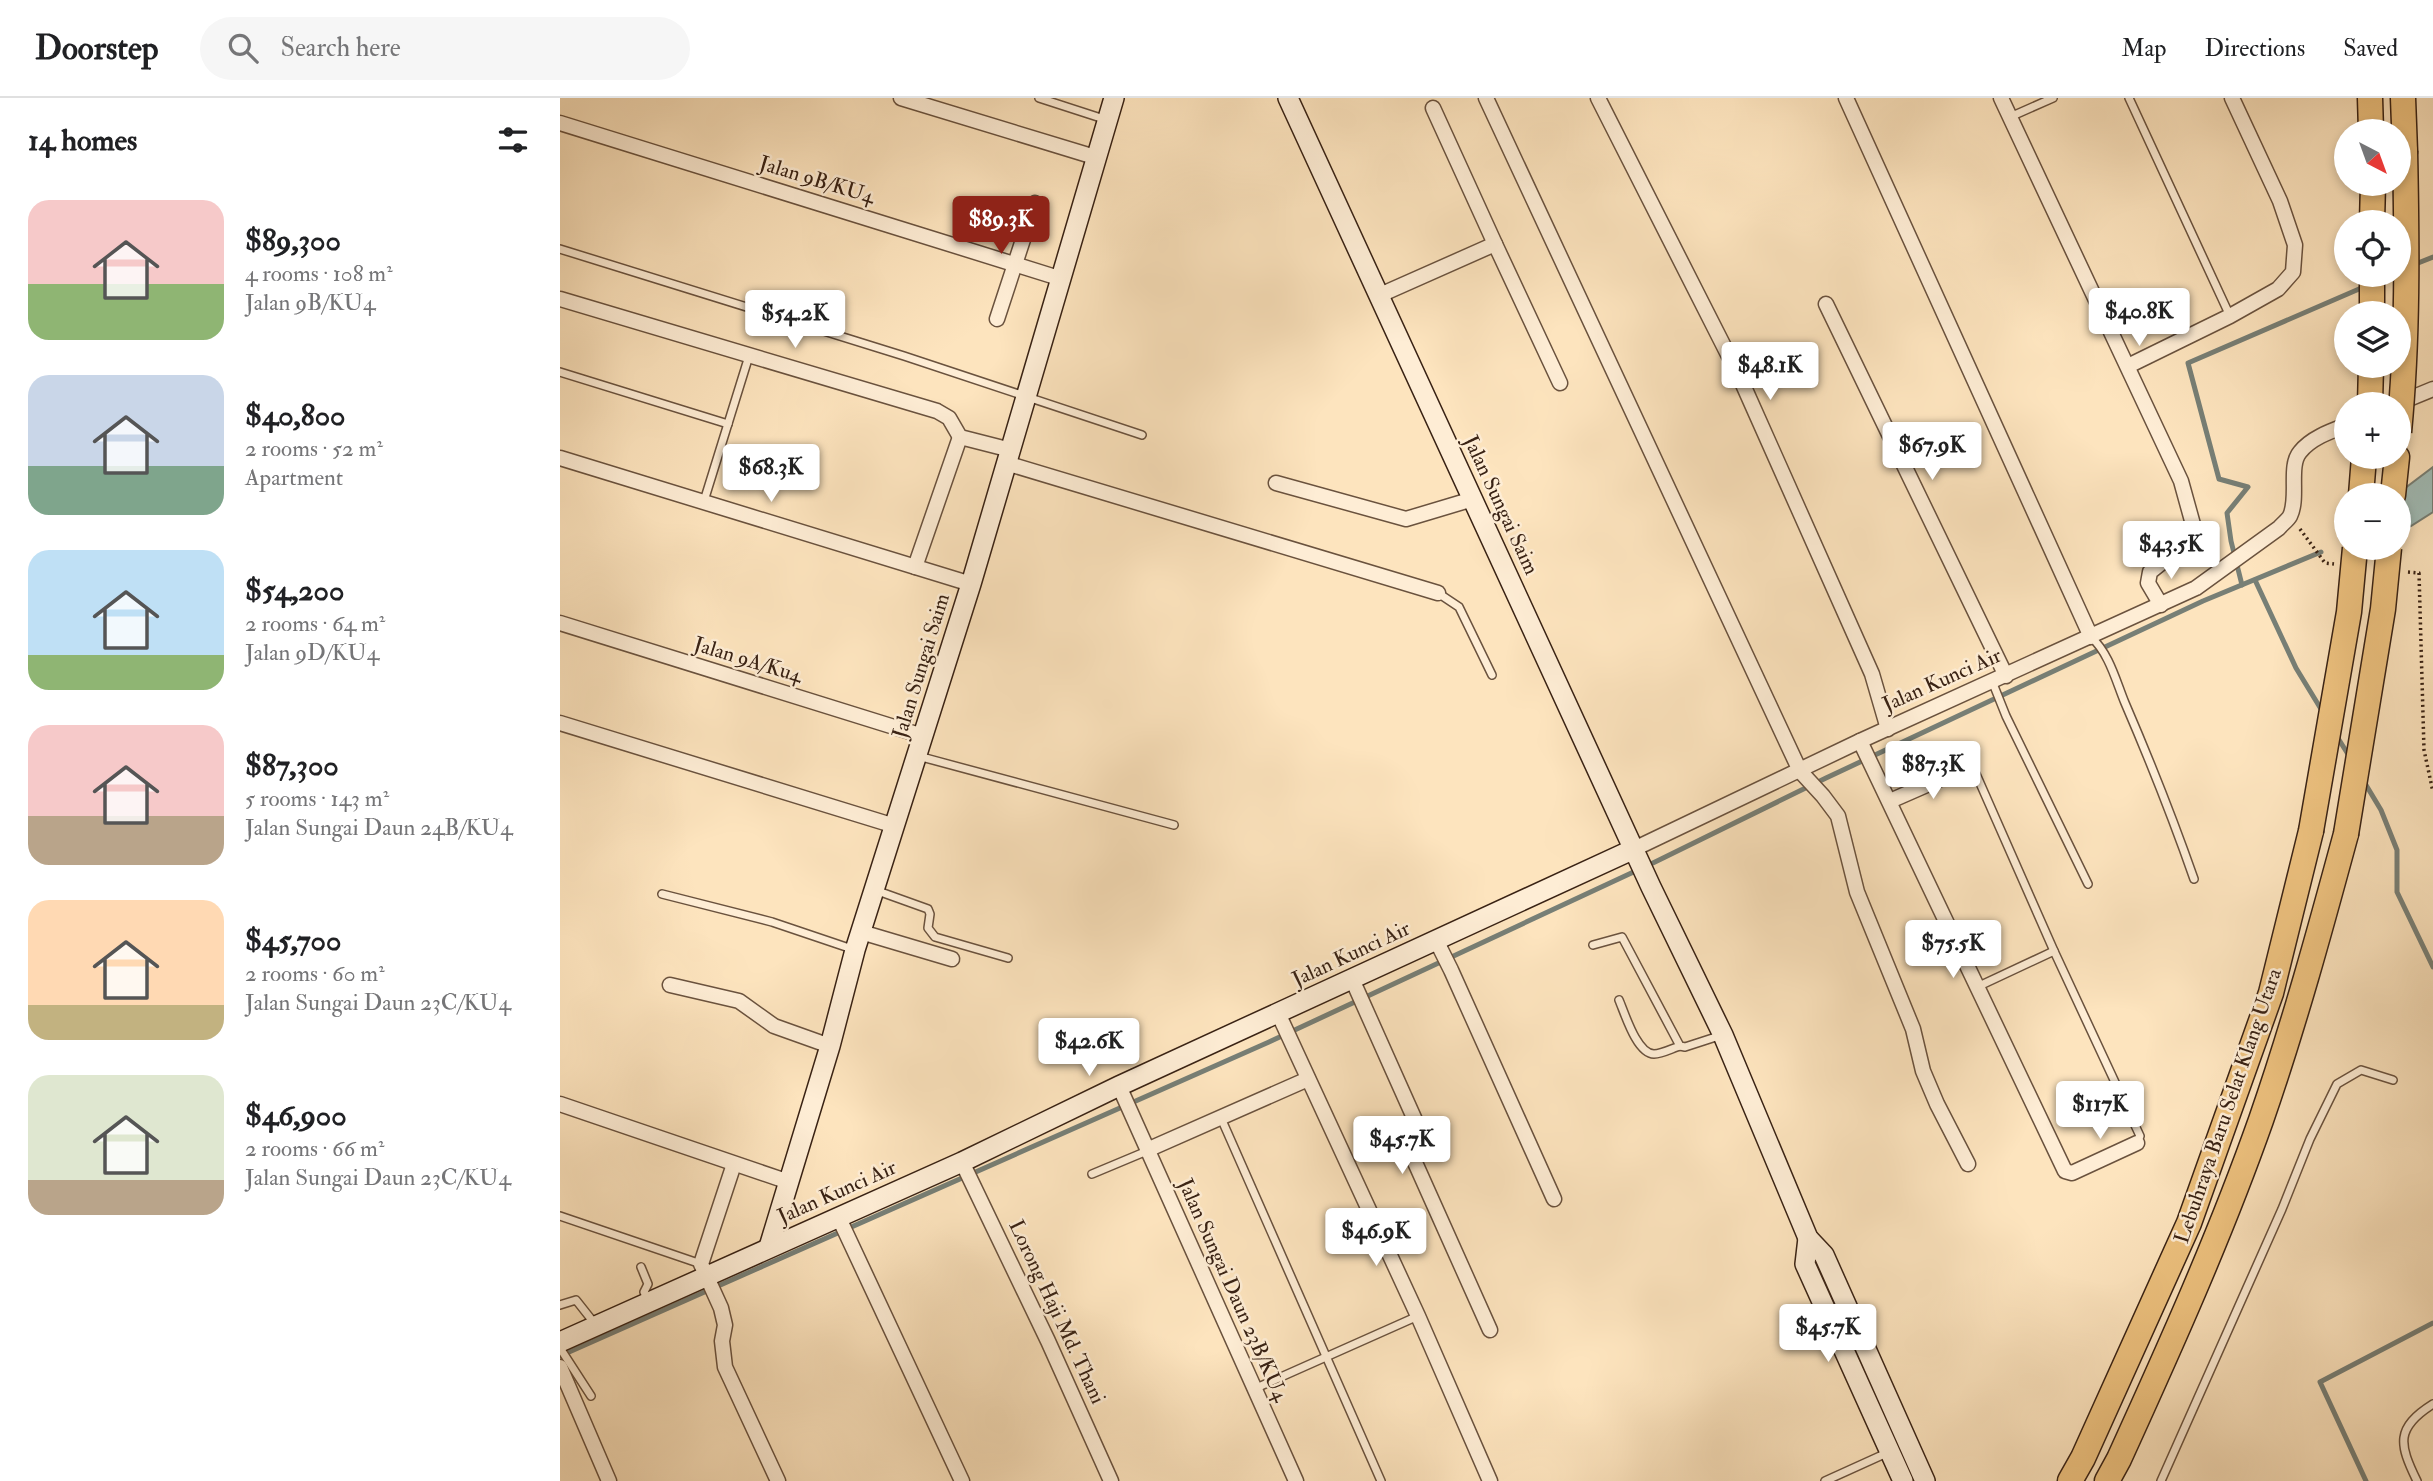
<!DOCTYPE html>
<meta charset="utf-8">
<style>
body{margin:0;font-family:"IM FELL Double Pica",serif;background:#f6f6f6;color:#202124;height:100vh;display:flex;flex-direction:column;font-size:26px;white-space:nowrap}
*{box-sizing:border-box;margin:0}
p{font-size:23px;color:#757577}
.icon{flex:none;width:38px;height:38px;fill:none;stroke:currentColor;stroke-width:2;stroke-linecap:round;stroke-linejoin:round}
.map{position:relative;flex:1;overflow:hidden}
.side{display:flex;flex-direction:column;background:#fff;width:560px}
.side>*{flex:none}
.needle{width:46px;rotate:139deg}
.buttons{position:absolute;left:1774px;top:21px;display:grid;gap:14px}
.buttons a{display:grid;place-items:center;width:77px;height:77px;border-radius:50%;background:#fff;box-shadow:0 4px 10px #0003;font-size:35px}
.price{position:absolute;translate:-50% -60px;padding:0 16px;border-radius:7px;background:#fff;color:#222;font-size:23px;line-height:46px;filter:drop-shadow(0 2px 4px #0008)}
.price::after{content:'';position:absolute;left:50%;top:42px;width:21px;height:16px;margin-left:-10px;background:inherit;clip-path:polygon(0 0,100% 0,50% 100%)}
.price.selected{background:#8f2418;color:#fff}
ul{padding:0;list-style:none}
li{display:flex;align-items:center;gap:21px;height:175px;padding:0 28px}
li span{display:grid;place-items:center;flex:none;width:196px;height:140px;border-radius:21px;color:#555}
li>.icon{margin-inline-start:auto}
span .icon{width:84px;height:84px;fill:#fffc;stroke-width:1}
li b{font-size:30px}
h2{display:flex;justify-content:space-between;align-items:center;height:84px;padding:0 28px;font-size:30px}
header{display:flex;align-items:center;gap:42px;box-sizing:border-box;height:98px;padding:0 35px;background:#fff;border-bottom:2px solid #e0e0e0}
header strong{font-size:33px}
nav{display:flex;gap:38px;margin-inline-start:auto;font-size:24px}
.search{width:490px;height:63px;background:#f6f6f6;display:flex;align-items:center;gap:18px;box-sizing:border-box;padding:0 24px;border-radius:38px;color:#757577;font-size:26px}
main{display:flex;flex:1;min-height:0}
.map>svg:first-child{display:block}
.water{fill:#a1bdb8;stroke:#777f76;stroke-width:2}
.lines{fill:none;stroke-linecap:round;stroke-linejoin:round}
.stream{stroke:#777f76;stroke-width:5}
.lane-casing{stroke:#6a523e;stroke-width:10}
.street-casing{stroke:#6a523e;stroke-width:17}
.secondary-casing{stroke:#392214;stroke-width:22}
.highway-casing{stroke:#392214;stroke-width:27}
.path{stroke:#392214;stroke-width:3.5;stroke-dasharray:2 3.5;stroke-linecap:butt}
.lane{stroke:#feedd5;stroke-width:7}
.street{stroke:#feedd5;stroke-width:14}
.secondary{stroke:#feedd5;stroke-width:19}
.highway{stroke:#eec27f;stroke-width:24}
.highway-bridge-casing{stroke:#392214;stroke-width:27;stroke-linecap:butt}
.highway-bridge{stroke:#eec27f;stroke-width:24}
.labels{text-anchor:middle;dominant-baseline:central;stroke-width:5;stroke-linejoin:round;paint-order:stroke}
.street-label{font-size:21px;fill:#392214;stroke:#feedd5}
</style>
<header>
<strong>Doorstep</strong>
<div class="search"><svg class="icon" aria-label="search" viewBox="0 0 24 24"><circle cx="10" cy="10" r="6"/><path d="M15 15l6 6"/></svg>Search here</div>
<nav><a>Map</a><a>Directions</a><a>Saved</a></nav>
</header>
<main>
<section class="side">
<h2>14 homes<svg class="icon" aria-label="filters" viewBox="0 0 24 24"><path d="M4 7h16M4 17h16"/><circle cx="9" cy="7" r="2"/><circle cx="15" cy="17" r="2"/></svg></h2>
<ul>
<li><span style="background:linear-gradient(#f6c9c9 60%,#8fb573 0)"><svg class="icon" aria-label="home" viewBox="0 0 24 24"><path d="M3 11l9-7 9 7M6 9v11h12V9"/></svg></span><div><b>$89,300</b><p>4 rooms · 108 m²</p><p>Jalan 9B/KU4</p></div></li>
<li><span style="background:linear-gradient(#c9d6e8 65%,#7fa58c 0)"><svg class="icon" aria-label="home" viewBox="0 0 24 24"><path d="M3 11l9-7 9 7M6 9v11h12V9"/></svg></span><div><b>$40,800</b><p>2 rooms · 52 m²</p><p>Apartment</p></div></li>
<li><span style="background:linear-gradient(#bfe0f5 75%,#8fb573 0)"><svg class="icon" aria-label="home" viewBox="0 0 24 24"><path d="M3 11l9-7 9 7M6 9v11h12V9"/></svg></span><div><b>$54,200</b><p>2 rooms · 64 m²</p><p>Jalan 9D/KU4</p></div></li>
<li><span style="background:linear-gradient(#f6c9c9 65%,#b9a48a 0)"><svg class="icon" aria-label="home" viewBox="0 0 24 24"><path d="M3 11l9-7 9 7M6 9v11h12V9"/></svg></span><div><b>$87,300</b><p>5 rooms · 143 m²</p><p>Jalan Sungai Daun 24B/KU4</p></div></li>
<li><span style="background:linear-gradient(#ffd9b3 75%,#c2b280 0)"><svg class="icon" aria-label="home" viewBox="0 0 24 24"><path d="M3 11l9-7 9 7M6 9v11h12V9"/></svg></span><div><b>$45,700</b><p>2 rooms · 60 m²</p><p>Jalan Sungai Daun 23C/KU4</p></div></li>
<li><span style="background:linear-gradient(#dfe7d0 75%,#b9a48a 0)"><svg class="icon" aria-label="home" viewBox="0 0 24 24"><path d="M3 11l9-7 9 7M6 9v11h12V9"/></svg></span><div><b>$46,900</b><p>2 rooms · 66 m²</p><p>Jalan Sungai Daun 23C/KU4</p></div></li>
</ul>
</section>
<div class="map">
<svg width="1873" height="1383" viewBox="0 0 1873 1383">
<rect width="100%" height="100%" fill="#fde4be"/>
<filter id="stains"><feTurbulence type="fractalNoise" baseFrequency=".00286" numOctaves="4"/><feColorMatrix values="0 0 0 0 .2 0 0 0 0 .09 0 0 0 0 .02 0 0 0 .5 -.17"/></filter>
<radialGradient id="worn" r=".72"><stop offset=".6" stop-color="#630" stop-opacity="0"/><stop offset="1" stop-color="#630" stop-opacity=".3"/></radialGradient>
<polygon class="water" points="1873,369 1873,414 1851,428 1839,431 1839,397 1836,397"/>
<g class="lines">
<g class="stream">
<polyline points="1853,167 1873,159"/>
<polyline points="1819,182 1832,177"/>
<polyline points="1695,482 1736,570 1764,616"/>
<polyline points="1682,487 1671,443 1667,415 1688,389 1659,381 1628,265 1806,188"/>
<polyline points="1776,637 1791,661"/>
<polyline points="1803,682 1821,712 1837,752 1837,794 1873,869"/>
<polyline points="0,1258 709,944 1095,764 1266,680 1643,503 1761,454"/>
<polyline points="1806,1383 1760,1284 1873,1225"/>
</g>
<defs>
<g id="lane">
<polyline points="479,0 547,22"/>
<polyline points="1569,0 1670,218"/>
<polyline points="1450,19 1493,0"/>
<polyline points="0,151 344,258 582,337"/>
<polyline points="0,274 168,326"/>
<polyline points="144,403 189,258"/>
<polyline points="878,495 899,509 932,577"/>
<path d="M1531 539C1549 555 1556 583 1565 605 1590 663 1613 721 1634 781"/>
<polyline points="1432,583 1446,618 1528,786"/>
<polyline points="358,658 614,727"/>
<polyline points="1403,671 1410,671 1416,676 1494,853 1580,1038 1577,1045"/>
<polyline points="315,792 368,811 370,816 368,830 375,839 448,860"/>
<polyline points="102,796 212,824 295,852"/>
<polyline points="1033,847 1062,839 1120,948 1125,949 1162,937"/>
<polyline points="1417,889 1494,853"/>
<path d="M1059 902C1065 916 1077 956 1094 956 1102 956 1113 950 1120 948"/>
<polyline points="661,1020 821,1383"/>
<polyline points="532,1076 587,1053"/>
<polyline points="0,1118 141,1166"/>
<polyline points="81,1169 88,1186 84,1194 88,1204"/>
<polyline points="0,1207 16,1202 35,1226"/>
<polyline points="0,1250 31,1298"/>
<polyline points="694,1291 858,1218"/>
<polyline points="1265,1383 1329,1354"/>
<polyline points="1601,1383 1722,1111 1750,1041 1777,986 1801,972 1833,982"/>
<path d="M1857 1383C1839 1346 1835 1330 1873 1306"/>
</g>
<g id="street">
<polyline points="341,0 538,60"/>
<polyline points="926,0 1240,673 1263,698 1278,718 1297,794 1353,931 1363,973 1377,1006 1408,1066"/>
<polyline points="1038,0 1181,282 1312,576 1328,631"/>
<polyline points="1286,0 1531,539"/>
<polyline points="1441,0 1621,383 1634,430 1630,442 1590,474 1588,485 1601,507"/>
<polyline points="873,10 935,146"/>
<polyline points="0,25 502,181"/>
<polyline points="820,197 935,146 1000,285"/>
<polyline points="0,201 377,313 389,320 400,339 451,352"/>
<polyline points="1266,206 1446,578"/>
<polyline points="437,221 475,105"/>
<polyline points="1568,268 1670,218 1718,191 1733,174 1735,147 1720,103 1672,0"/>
<polyline points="1839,305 1873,291"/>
<polyline points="0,360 411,486"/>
<polyline points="446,365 878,495"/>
<polyline points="716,385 846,421 913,401"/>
<polyline points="355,469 400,339"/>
<polyline points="0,525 363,638"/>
<polyline points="0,625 335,728"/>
<polyline points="1300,643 1505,1073 1512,1075 1577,1045"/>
<polyline points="1330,703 1403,671"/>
<path d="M1074 751 1300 643 1636 490 1719 430C1722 426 1728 422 1730 418 1739 400 1728 368 1740 354 1751 340 1771 333 1787 327"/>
<polyline points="301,834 392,861"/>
<polyline points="876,842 891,872 994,1101"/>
<path d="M792 881 855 1022C856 1033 848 1041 849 1051L930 1232"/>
<polyline points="110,887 179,903 214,928 270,948"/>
<polyline points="718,915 858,1218 930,1383"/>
<polyline points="559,988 736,1383"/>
<polyline points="0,1006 229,1084"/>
<polyline points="587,1052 748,981"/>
<polyline points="402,1064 488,1243 551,1383"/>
<polyline points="174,1066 141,1166 161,1210 165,1227 162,1243 165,1269 218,1383"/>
<polyline points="278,1118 402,1383"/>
<polyline points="0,1269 49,1383"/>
</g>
<g id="secondary">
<polyline points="728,0 1091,789 1163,937 1248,1140 1264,1157 1365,1383"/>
<polyline points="1248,1140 1245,1166 1343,1383"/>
<polyline points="209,1149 270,948 295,852 411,486 554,0"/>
<polyline points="0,1244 402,1064 559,988 1074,751"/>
</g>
<g id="highway">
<polyline points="1810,0 1811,33"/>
<polyline points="1843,0 1845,53"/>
<polyline points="1812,124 1813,86"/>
<polyline points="1812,215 1812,177"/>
<polyline points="1810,306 1811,268"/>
<polyline points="1801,397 1804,359"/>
<polyline points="1833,397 1837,359"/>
<polyline points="1510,1383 1523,1360 1629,1125 1711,895 1751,733"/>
<path d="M1547 1383 1559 1361C1610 1249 1660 1138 1701 1022 1734 927 1760 832 1786 736"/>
</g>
</defs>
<use href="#lane" class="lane-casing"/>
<use href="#street" class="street-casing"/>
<use href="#secondary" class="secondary-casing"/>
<use href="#highway" class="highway-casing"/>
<g class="path">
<polyline points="1740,431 1765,465 1774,466"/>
<polyline points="1848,474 1859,475 1864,652 1873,694"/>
</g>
<use href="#lane" class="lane"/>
<use href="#street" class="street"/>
<use href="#secondary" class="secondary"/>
<use href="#highway" class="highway"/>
<defs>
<g id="highway-bridge">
<path d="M1839 334C1848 241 1847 147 1845 53"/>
<polyline points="1751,733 1789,514 1795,450"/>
<polyline points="1786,736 1823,511 1829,450"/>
</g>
</defs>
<use href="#highway-bridge" class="highway-bridge-casing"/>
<use href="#highway-bridge" class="highway-bridge"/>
</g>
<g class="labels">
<g class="street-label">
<text transform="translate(257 82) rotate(17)">Jalan 9B/KU4</text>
<text transform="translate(941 407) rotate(65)">Jalan Sungai Saim</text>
<text transform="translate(188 562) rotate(17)">Jalan 9A/Ku4</text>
<text transform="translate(361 568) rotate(-73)">Jalan Sungai Saim</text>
<text transform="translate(1382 582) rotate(-24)">Jalan Kunci Air</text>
<text transform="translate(791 856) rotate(-25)">Jalan Kunci Air</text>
<text transform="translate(1668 1008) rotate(-71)">Lebuhraya Baru Selat Klang Utara</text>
<text transform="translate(277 1094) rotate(-24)">Jalan Kunci Air</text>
<text transform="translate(673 1192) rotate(66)">Jalan Sungai Daun 23B/KU4</text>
<text transform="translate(497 1214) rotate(65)">Lorong Haji Md. Thani</text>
</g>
</g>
<rect width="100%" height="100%" filter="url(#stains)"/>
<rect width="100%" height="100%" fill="url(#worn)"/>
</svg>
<div class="buttons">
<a><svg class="needle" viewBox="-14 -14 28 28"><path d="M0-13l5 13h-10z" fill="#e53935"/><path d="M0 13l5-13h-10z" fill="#757577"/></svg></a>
<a><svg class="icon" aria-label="locate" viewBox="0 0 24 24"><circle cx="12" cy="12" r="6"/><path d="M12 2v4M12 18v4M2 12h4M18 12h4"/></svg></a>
<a><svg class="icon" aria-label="layers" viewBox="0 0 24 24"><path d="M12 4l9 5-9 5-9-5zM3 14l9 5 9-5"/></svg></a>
<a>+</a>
<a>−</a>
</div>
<b class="price selected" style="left:441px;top:158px">$89.3K</b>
<b class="price" style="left:1579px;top:250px">$40.8K</b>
<b class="price" style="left:235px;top:252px">$54.2K</b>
<b class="price" style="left:1210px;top:304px">$48.1K</b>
<b class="price" style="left:1372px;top:384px">$67.9K</b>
<b class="price" style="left:211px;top:406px">$68.3K</b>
<b class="price" style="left:1611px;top:483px">$43.5K</b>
<b class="price" style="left:1373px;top:703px">$87.3K</b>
<b class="price" style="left:1393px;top:882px">$75.5K</b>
<b class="price" style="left:529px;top:980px">$42.6K</b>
<b class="price" style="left:1540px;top:1043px">$117K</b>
<b class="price" style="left:842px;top:1078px">$45.7K</b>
<b class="price" style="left:816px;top:1170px">$46.9K</b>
<b class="price" style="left:1268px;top:1266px">$45.7K</b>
</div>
</main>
